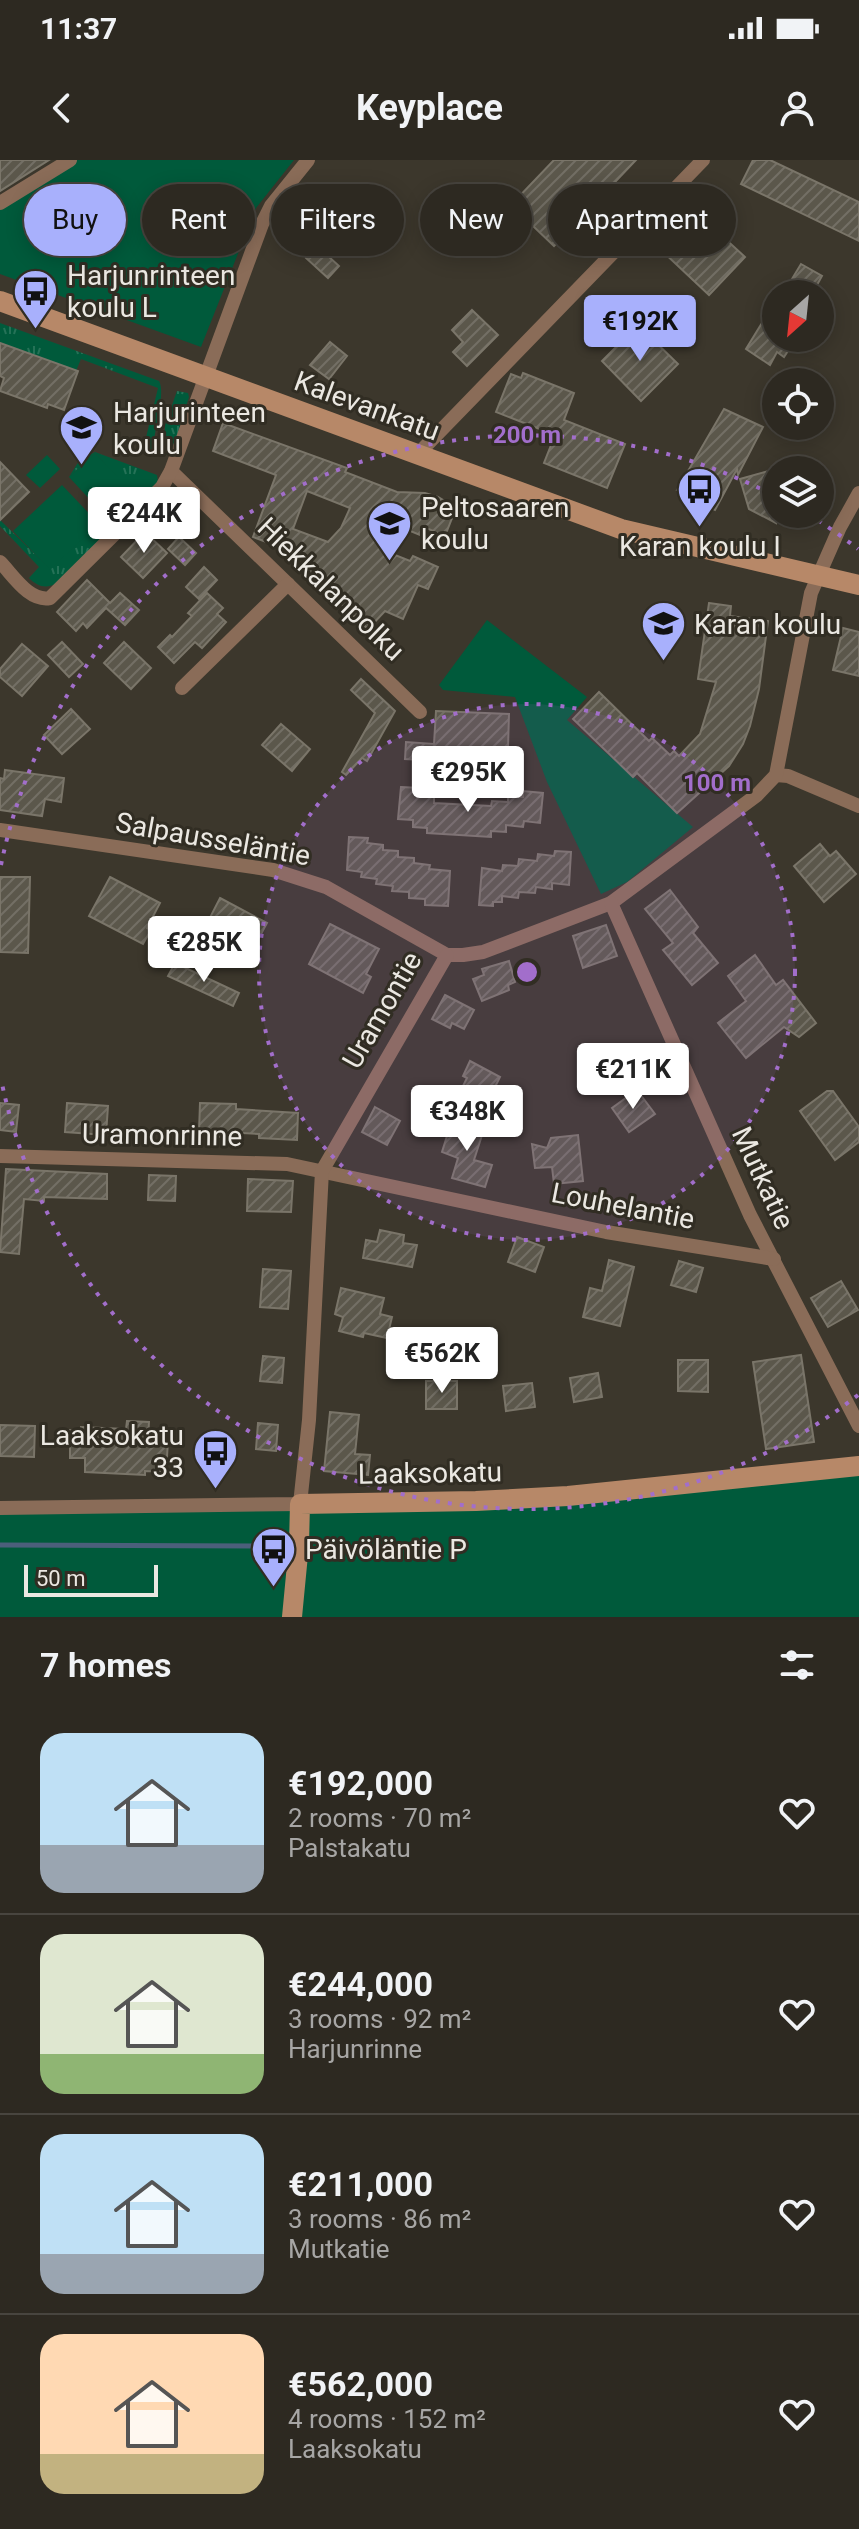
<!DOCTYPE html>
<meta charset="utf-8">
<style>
body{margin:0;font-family:Roboto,sans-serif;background:#39352e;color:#f1f3f6;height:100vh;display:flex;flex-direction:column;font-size:30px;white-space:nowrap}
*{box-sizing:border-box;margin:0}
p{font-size:26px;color:#a7a6a5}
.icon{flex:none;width:44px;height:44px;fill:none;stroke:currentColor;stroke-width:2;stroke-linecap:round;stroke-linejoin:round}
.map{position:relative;height:1457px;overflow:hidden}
.drawer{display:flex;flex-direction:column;background:#2d2921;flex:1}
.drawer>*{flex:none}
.guide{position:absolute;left:24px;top:24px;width:812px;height:72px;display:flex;gap:16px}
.needle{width:52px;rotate:207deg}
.buttons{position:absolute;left:762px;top:120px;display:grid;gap:16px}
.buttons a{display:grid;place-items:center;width:72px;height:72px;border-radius:50%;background:#2d2921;box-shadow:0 4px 20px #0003,0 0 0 2px #48453f;font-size:40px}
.scale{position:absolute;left:24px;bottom:20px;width:134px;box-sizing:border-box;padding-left:8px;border:4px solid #ebe8e2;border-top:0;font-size:22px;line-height:28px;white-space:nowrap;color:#ebe8e2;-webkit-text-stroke:6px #312d23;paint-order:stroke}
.price{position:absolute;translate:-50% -68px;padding:0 18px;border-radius:8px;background:#fff;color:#222;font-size:26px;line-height:52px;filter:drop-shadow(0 2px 4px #0008)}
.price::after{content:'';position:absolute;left:50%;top:48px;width:24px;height:18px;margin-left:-12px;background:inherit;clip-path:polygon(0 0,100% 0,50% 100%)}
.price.active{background:#a8b0fc;color:#111}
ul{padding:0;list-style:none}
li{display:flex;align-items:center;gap:24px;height:200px;padding:0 40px}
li+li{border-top:2px solid #48453f}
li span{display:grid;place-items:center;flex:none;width:224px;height:160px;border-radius:24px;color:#555}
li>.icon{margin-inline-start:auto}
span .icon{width:96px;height:96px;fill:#fffc;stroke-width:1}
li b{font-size:34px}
h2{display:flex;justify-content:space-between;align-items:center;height:96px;padding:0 40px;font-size:34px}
.tag{padding:0 28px;border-radius:36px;background:#2d2921;box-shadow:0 4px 20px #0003,0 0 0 2px #48453f;font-size:28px;line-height:72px}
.tag.active{background:#a8b0fc;color:#111}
.status{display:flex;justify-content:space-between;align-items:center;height:56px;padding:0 40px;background:#2d2921;direction:ltr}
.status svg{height:22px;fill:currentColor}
header{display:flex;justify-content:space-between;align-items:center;height:104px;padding:0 40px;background:#2d2921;font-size:36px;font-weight:700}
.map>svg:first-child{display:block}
.grass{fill:url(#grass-tufts)}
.park{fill:#005a3b}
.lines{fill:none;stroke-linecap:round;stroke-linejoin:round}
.stream{stroke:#4b5f7b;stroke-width:5}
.building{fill:url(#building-hatch);stroke:#7a7569;stroke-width:2;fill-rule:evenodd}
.street{stroke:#8a6c58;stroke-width:14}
.secondary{stroke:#b78868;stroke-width:20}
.ring{fill:none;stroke:#a26ecb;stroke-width:4;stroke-dasharray:4 8}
.labels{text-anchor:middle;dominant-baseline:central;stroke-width:6;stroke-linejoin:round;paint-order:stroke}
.poi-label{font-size:28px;fill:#ebe8e2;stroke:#312d23;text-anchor:start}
.street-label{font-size:28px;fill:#ebe8e2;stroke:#312d23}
.centre{fill:#a26ecb;stroke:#312d23;stroke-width:4}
.ring-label{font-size:24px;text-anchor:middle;font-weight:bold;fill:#a26ecb;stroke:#312d23;stroke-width:6;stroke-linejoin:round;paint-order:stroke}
</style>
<div class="status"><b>11:37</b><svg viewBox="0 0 49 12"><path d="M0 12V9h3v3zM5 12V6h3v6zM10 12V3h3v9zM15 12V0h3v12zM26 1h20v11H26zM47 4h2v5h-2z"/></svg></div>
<header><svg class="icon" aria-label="back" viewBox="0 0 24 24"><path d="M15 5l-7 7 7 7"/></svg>Keyplace<svg class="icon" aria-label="person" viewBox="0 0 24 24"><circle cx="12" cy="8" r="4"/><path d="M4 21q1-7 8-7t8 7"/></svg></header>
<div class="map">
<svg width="859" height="1457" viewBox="0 0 859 1457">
<defs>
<pattern id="grass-tufts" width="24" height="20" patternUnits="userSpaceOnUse" patternTransform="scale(2)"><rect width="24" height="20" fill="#005a3b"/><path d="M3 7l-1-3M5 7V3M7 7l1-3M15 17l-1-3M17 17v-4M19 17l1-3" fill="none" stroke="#257257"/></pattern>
<pattern id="building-hatch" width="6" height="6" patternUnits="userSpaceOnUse" patternTransform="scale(2)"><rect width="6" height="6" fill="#5b574b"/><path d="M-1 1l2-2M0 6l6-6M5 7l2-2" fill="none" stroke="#736f65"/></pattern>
</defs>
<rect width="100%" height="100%" fill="#3c372c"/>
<g class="grass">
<path d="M0 163 159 221C166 233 154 271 153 289L143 290 158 228 81 199 76 211 0 183Z"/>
<polygon points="177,231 188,233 189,237 172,291 167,295 164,291 165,265"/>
<path d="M95 292 157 315 158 323 58 423C46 429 38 427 29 418L39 407 0 366V360L50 409 132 333 95 293 69 317 79 301Z"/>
</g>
<g class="park">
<polygon points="76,0 294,0 256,48 201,187 0,114 0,47"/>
<polygon points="95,293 133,332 106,357 69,317"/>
<polygon points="47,295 60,309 40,328 26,315"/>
<polygon points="62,325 99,364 50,410 13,371"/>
<polygon points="487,460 587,537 567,560 693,667 627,722 601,734 547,622 515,537 443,530 439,525"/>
<polygon points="859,1306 859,1457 0,1457 0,1348 476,1341"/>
</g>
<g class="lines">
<polyline class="stream" points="0,1385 263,1386"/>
</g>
<g class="building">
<polygon points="0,0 49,0 0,31"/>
<polygon points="554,0 636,0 554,86 511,45"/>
<polygon points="753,0 770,0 859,42 859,81 741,24"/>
<polygon points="695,51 745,97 709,135 660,89"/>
<polygon points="317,86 339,106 328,118 306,98"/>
<polygon points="801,104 822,116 812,134 795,134 786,129"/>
<polygon points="472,150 498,175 467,206 453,192 463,182 452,170"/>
<polygon points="762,163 776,172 776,178 785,178 793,183 784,197 777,192 770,205 746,189"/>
<polygon points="638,165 678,204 641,241 602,201"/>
<polygon points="330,182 347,196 329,219 310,205"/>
<polygon points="0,183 78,211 64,250 48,244 47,248 0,231 4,218 0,216"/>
<polygon points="523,213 574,233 564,260 625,284 607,328 544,303 555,275 496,252 511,214 521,218"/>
<polygon points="724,249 763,267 738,315 737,309 715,350 709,347 708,349 679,334 681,332 677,330"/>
<path d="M223 263 347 308 345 312 397 332 425 333 438 337 456 348 445 376 424 367 420 375 391 363 380 389 410 401 413 396 438 407 428 429 418 425 403 459 385 451 368 469 303 409 312 399 253 377 276 315 213 291ZM307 331 350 348 341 368 328 382 293 369Z"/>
<polygon points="0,302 29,332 0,360"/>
<polygon points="776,309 776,363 749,349 740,319"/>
<polygon points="145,372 167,393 143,418 121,397"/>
<polygon points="179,377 196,393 185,405 168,389"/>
<polygon points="204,407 217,420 199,439 186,427"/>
<polygon points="87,420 110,443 120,433 139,450 125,465 106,448 87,468 83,463 76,471 57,452"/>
<polygon points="207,433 223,448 217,454 226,462 202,488 195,482 174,503 158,487 170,475 172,477 192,456 188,453"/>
<polygon points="709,443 731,446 730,456 768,461 759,529 750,566 743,584 729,606 677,653 637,613 633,617 573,559 599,532 649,581 652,578 670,595 674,591 679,596 700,574 716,522 698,519"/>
<polygon points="843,468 859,472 859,516 833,510"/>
<polygon points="62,482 83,504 69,517 48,495"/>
<polygon points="124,482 151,508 131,529 104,503"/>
<polygon points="22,484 48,506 22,536 0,517 0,509"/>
<polygon points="361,519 395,551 367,601 362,598 346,615 342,612 375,553 351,530"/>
<polygon points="71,549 90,569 62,594 44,575"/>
<polygon points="436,551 509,554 508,588 514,588 513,605 405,599 406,582 434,584"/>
<polygon points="281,564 310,589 292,611 262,585"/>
<polygon points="5,610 64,618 61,642 45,639 42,656 0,650 0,618 4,619"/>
<polygon points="401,627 420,628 419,634 434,635 434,643 491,646 492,641 508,642 508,637 523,637 523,631 543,633 540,663 524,661 523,667 506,665 506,672 491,671 491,677 427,673 427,668 413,667 413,660 398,659"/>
<polygon points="349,677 368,678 367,683 383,685 383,690 398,691 398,697 414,698 414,703 430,705 429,709 450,711 448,746 425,745 425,739 409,738 409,732 392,731 393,726 376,724 377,719 361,717 362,712 347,710"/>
<polygon points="820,684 830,696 836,691 856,714 824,742 794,706"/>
<polygon points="555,691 571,692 569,725 552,723 552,729 536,727 535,733 519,732 518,738 502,736 502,742 493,742 493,746 479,745 482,708 502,711 503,705 518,706 519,699 537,701 538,694 554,696"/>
<polygon points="0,717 30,717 28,793 0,792"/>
<polygon points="110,717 160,743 147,768 151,770 143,784 89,756"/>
<polygon points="670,730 698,767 693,773 718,803 692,825 663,790 673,783 645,749"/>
<polygon points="220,738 267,763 254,787 258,790 250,806 199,779"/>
<polygon points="330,764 379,789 366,814 371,817 363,833 309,804"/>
<polygon points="606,765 617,796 583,808 573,776"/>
<polygon points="755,795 776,825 783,820 816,863 799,877 784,867 746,898 718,863 746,841 728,816"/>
<polygon points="509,801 515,822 508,825 509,830 482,841 473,819 484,815 482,809"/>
<polygon points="175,803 239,833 233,846 168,816"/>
<polygon points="445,835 474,850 464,869 452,863 450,868 432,859"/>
<polygon points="470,901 500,917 494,929 499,932 490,948 460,932 467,918 463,916"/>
<polygon points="637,930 655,954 629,972 612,948"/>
<polygon points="827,931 833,931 859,967 859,982 835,1000 800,951"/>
<polygon points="0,943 19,945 16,972 0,970"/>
<polygon points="67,943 108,946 106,975 65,972"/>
<polygon points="200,943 236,944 236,949 298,953 297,980 259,978 259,974 223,972 223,977 208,976 209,972 199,972"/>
<polygon points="375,947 400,961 387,985 362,972"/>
<polygon points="452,960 484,969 474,1000 492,1005 485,1027 452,1018 458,998 442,992"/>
<polygon points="578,975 583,1021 554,1024 552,1007 535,1008 532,984 547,988 551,978"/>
<polygon points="6,1009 107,1014 107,1039 44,1037 44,1041 24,1039 19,1094 0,1092"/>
<polygon points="149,1015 176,1016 175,1041 148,1040"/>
<polygon points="248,1019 293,1021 291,1052 247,1051"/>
<polygon points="380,1070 404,1075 403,1083 417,1085 412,1107 363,1098 366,1080 377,1082"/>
<polygon points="517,1077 544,1087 535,1112 508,1102"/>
<polygon points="609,1100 634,1107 620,1166 583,1157 590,1128 602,1131"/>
<polygon points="679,1101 703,1108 696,1132 671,1125"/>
<polygon points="263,1109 291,1111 288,1149 260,1147"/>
<polygon points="841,1121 858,1150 828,1167 811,1138"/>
<polygon points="341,1128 384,1138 380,1154 392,1157 387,1178 364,1173 363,1177 339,1171 343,1157 335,1154"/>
<polygon points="801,1195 814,1282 766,1289 753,1202"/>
<polygon points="263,1196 284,1198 282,1223 260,1221"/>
<polygon points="678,1200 708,1200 708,1232 678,1231"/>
<polygon points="598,1213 602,1237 574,1242 570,1218"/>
<rect x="426" y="1221" width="31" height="28"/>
<polygon points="532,1223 535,1247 506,1251 503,1226"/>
<polygon points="330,1252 359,1255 355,1294 370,1295 368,1315 324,1311"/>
<polygon points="127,1261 149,1262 148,1279 168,1281 166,1312 145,1311 145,1315 85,1312 85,1298 70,1298 70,1270 81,1270 81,1267 126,1269"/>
<polygon points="258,1263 278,1265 276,1291 256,1289"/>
<polygon points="0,1265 35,1266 34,1297 0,1296"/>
</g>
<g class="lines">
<g class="street">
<polyline points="0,43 70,0"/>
<polyline points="418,294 703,0"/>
<polyline points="171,311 420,552"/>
<path d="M0 402C13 415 29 442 50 438L162 327 171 311 262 64 271 46 308 0"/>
<polyline points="182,528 288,424"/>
<polyline points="776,615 788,616 859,646"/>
<polyline points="0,670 273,710 326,727 447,795 463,795 483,792 611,743 757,635 776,615 811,433 840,367 859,333"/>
<polyline points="611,743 750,1055 859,1266"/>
<polyline points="0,996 287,1004 606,1072 774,1099"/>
<polyline points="0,1348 300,1344 309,1260 322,1011 447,795"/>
</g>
<g class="secondary">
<polyline points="0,141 621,369 859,425"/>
<polyline points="292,1457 299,1384 300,1344 476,1341 568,1336 859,1306"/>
</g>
</g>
<circle cx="527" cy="812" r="268" fill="#a26ecb" fill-opacity=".12"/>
<g class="ring">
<circle cx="527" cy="812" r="268"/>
<path d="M858 1235A537 537 0 0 1 1 919M1 705A537 537 0 0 1 775 336M808 354A537 537 0 0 1 858 389"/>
</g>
<defs>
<symbol id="bus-pin" viewBox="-11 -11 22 30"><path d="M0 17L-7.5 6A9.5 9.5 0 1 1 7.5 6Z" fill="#a8b0fc" stroke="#312d23"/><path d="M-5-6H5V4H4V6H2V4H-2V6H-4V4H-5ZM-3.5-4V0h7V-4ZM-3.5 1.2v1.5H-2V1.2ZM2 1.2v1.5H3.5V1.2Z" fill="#111"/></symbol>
<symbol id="school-pin" viewBox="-11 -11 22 30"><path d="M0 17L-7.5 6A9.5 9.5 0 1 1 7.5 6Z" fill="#a8b0fc" stroke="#312d23"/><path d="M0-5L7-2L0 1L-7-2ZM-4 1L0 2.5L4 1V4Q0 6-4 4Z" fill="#111"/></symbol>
</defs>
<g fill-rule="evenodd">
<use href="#bus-pin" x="10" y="106" width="51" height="69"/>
<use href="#school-pin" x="56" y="242" width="51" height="69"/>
<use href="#bus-pin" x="674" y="304" width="51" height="69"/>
<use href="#school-pin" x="364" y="338" width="51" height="69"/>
<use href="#school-pin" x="638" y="438" width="51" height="69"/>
<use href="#bus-pin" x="190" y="1266" width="51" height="69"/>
<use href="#bus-pin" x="248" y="1364" width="51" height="69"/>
</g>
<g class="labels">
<g class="poi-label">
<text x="67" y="115">Harjunrinteen<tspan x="67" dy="32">koulu L</tspan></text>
<text x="113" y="252">Harjurinteen<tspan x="113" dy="32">koulu</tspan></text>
<text x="421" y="347">Peltosaaren<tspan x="421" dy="32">koulu</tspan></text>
<text x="700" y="386" text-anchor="middle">Karan koulu I</text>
<text x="694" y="464">Karan koulu</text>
<text x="184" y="1275" text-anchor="end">Laaksokatu<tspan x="184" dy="32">33</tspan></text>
<text x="305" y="1389">Päivöläntie P</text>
</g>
<g class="street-label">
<text transform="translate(367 246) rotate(20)">Kalevankatu</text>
<text transform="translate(331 429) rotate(44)">Hiekkalanpolku</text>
<text transform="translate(213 679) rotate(10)">Salpausseläntie</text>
<text transform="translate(382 850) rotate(-60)">Uramontie</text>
<text transform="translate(162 975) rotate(1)">Uramonrinne</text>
<text transform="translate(763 1018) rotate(65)">Mutkatie</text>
<text transform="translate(623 1046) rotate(11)">Louhelantie</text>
<text transform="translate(430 1313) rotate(-1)">Laaksokatu</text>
</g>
</g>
<circle cx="527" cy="812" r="12" class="centre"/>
<g class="ring-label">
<text x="527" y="283">200 m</text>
<text x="717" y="631">100 m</text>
</g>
</svg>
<div class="buttons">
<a><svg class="needle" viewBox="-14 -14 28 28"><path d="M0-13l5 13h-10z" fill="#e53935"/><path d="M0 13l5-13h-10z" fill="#a7a6a5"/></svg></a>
<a><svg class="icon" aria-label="locate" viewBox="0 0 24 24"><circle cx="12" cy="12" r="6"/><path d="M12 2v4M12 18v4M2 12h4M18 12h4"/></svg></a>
<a><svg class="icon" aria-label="layers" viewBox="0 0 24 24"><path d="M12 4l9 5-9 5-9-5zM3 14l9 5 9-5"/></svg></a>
</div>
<div class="scale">50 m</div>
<b class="price active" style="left:640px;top:203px">€192K</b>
<b class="price" style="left:144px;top:395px">€244K</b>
<b class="price" style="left:468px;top:654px">€295K</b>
<b class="price" style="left:204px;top:824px">€285K</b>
<b class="price" style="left:633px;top:951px">€211K</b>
<b class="price" style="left:467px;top:993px">€348K</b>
<b class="price" style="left:442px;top:1235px">€562K</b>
<div class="guide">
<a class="tag active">Buy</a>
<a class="tag">Rent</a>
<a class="tag">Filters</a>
<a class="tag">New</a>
<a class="tag">Apartment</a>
</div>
</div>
<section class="drawer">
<h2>7 homes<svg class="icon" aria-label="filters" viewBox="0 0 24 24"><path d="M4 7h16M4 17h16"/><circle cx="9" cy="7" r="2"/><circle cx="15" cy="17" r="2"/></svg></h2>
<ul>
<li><span style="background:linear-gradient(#bfe0f5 70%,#9aa5b1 0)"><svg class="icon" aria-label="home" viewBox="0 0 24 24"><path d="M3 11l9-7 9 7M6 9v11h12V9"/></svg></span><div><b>€192,000</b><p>2 rooms · 70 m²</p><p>Palstakatu</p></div><svg class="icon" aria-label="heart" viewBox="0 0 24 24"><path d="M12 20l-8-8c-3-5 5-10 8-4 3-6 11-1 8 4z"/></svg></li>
<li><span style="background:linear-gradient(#dfe7d0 75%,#8fb573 0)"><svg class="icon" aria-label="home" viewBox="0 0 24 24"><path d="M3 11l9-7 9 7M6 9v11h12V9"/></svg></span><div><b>€244,000</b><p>3 rooms · 92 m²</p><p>Harjunrinne</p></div><svg class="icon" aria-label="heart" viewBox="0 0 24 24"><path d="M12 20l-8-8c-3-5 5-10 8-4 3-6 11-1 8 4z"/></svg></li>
<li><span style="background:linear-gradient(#bfe0f5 75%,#9aa5b1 0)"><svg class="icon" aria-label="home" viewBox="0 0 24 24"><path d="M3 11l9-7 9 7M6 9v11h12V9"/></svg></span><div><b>€211,000</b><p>3 rooms · 86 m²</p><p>Mutkatie</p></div><svg class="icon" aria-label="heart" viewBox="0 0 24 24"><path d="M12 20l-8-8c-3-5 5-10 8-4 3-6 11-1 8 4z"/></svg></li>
<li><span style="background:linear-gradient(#ffd9b3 75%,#c2b280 0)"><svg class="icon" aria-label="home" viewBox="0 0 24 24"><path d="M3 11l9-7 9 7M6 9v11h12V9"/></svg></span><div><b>€562,000</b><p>4 rooms · 152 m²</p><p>Laaksokatu</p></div><svg class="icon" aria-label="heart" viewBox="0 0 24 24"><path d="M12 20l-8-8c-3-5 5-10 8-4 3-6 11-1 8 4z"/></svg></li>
</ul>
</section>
